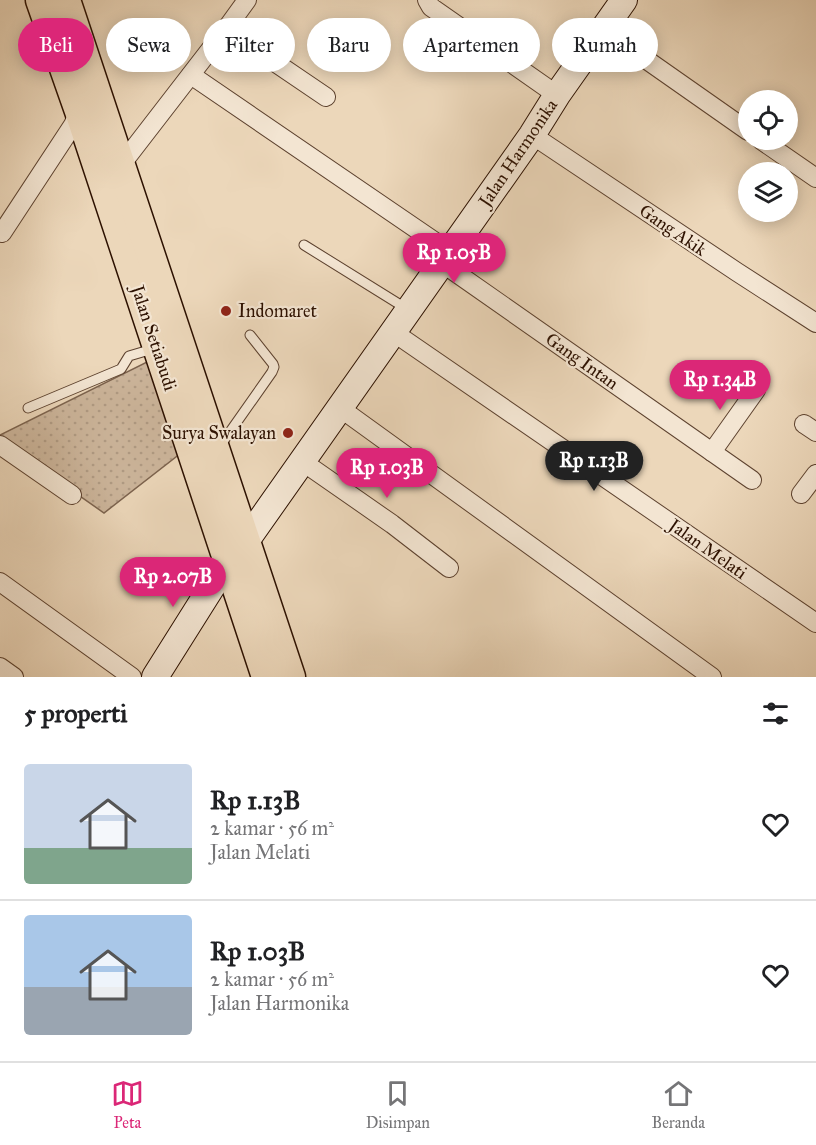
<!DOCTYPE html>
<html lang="id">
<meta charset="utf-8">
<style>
body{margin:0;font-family:"IM FELL Great Primer",serif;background:#f6f6f6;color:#202124;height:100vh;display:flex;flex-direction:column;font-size:22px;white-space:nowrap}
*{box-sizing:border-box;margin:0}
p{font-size:20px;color:#757577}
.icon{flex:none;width:33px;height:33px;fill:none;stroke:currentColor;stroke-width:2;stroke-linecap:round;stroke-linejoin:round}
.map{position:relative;height:677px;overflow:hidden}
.sheet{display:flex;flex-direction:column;background:#fff;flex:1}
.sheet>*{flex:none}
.guide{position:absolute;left:18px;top:18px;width:780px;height:54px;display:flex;gap:12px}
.fabs{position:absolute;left:738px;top:90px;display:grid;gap:12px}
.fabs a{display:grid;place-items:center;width:60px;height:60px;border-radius:50%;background:#fff;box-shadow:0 3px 15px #0003;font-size:30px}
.price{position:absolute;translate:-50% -51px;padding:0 14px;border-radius:21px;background:#db2777;color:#fff;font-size:20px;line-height:39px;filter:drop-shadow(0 2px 3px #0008)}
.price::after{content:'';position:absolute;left:50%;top:36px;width:18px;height:14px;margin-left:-9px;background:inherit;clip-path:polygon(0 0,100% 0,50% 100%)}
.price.current{background:#222;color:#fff}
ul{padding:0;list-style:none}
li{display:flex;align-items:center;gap:18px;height:150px;padding:0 24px}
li+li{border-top:2px solid #e0e0e0}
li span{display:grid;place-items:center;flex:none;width:168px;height:120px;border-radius:6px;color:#555}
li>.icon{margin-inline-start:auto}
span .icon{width:72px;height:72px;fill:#fffc;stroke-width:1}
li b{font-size:26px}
h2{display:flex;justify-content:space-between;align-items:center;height:72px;padding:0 24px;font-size:26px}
.tag{padding:0 21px;border-radius:27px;background:#fff;box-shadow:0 3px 15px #0003;font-size:21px;line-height:54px}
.tag.current{background:#db2777;color:#fff}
.tabs{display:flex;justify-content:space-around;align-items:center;height:84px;border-top:2px solid #e0e0e0;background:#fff;font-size:16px;color:#757577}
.tabs a{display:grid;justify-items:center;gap:3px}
.tabs .current{color:#db2777}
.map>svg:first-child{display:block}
.green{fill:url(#green-dots);stroke:#7c634e;stroke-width:1.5}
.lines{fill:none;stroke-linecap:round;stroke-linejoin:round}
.lane-casing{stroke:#5d422f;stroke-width:11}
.street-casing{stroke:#5d422f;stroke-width:20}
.secondary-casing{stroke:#2d1101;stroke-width:28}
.primary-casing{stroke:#2d1101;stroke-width:31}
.lane{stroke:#f3e5d2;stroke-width:9}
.street{stroke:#f3e5d2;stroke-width:18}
.secondary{stroke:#f3e5d2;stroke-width:26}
.primary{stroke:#ecd7ba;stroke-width:28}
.poi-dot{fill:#8f2418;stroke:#f3e5d2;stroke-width:2}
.labels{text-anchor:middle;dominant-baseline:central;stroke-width:4.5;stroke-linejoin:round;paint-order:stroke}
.street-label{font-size:18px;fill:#2d1101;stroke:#f3e5d2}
.poi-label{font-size:18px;fill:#2d1101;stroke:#f3e5d2;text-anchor:start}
</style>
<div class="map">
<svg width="816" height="677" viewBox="0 0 816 677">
<defs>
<pattern id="green-dots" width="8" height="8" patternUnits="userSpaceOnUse" patternTransform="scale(1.5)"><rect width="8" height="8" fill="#ccb59b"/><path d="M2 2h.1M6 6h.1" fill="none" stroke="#b09b84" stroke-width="1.8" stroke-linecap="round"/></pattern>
</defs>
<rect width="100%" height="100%" fill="#ecd7ba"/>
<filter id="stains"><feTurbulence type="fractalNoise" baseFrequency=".00333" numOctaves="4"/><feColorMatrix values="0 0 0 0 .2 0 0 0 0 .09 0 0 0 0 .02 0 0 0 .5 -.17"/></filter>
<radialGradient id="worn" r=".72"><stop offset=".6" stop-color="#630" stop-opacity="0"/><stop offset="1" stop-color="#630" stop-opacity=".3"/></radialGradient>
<polygon class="green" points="147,362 181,453 104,513 0,440 0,435"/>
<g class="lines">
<defs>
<g id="lane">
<polyline points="304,245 407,309"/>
<polyline points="28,408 121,369 129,356 156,348"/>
<polyline points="220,446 272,372 274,367 273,364 250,335"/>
</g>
<g id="street">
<polyline points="427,0 431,7 557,95"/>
<polyline points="226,29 326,97"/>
<polyline points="604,30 748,131"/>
<polyline points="191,75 450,252"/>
<polyline points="532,135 737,272 816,323"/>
<polyline points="761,140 816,178"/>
<polyline points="121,165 226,29 247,0"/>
<polyline points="2,233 73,125 79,111"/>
<polyline points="442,263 752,480"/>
<polyline points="393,332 816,623"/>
<polyline points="340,408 712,677"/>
<polyline points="804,424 816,432"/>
<polyline points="0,445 72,495"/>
<polyline points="712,452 756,390"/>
<polyline points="303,462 392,524 449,568"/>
<polyline points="801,494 816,474"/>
<polyline points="0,582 132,677"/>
<polyline points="0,667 14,677"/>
</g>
<polyline id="secondary" points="155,677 228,561 246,541 532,135 557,95 624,0"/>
<g id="primary">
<polyline points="40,0 79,111 266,677"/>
<polyline points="66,0 291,677"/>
</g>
</defs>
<use href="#lane" class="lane-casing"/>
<use href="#street" class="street-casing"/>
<use href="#secondary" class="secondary-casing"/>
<use href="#primary" class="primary-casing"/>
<use href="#lane" class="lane"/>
<use href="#street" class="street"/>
<use href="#secondary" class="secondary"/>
<use href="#primary" class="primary"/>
</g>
<g class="poi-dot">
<circle cx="226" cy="311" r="6"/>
<circle cx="288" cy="433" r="6"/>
</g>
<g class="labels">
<g class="street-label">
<text transform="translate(518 153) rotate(-56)">Jalan Harmonika</text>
<text transform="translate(673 230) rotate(34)">Gang Akik</text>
<text transform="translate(154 338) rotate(72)">Jalan Setiabudi</text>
<text transform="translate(582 361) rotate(35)">Gang Intan</text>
<text transform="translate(708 549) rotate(35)">Jalan Melati</text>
</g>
<g class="poi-label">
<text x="238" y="311">Indomaret</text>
<text x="276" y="433" text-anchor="end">Surya Swalayan</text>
</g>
</g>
<rect width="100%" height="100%" filter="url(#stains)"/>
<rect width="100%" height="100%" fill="url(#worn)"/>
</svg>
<div class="fabs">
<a><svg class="icon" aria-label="locate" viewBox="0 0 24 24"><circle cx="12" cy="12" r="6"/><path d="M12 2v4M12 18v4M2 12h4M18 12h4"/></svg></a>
<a><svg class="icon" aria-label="layers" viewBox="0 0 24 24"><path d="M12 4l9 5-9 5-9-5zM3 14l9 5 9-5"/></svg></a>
</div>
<b class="price" style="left:454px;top:284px">Rp 1.05B</b>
<b class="price" style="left:720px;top:411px">Rp 1.34B</b>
<b class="price current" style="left:594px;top:492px">Rp 1.13B</b>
<b class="price" style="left:387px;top:499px">Rp 1.03B</b>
<b class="price" style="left:173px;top:608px">Rp 2.07B</b>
<div class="guide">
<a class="tag current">Beli</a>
<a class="tag">Sewa</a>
<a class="tag">Filter</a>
<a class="tag">Baru</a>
<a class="tag">Apartemen</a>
<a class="tag">Rumah</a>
</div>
</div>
<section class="sheet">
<h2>5 properti<svg class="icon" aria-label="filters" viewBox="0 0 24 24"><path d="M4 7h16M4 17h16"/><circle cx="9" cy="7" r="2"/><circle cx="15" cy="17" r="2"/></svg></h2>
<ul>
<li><span style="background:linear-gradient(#c9d6e8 70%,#7fa58c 0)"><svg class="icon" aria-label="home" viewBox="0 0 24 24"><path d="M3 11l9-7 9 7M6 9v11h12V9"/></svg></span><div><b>Rp 1.13B</b><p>2 kamar · 56 m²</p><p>Jalan Melati</p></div><svg class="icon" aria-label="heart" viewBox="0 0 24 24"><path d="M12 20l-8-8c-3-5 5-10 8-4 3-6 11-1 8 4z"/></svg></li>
<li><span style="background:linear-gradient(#a9c7e8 60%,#9aa5b1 0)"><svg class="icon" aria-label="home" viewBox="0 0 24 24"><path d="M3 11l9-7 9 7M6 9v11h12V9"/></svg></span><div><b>Rp 1.03B</b><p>2 kamar · 56 m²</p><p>Jalan Harmonika</p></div><svg class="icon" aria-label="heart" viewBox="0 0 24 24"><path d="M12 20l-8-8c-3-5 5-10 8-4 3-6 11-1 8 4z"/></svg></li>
</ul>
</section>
<nav class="tabs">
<a class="current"><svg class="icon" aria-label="map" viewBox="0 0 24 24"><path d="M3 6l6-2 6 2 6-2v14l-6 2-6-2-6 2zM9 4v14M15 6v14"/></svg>Peta</a>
<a><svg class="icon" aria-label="saved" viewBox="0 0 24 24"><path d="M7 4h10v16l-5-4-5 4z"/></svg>Disimpan</a>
<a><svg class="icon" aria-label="home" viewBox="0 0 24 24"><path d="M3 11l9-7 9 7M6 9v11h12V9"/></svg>Beranda</a>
</nav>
